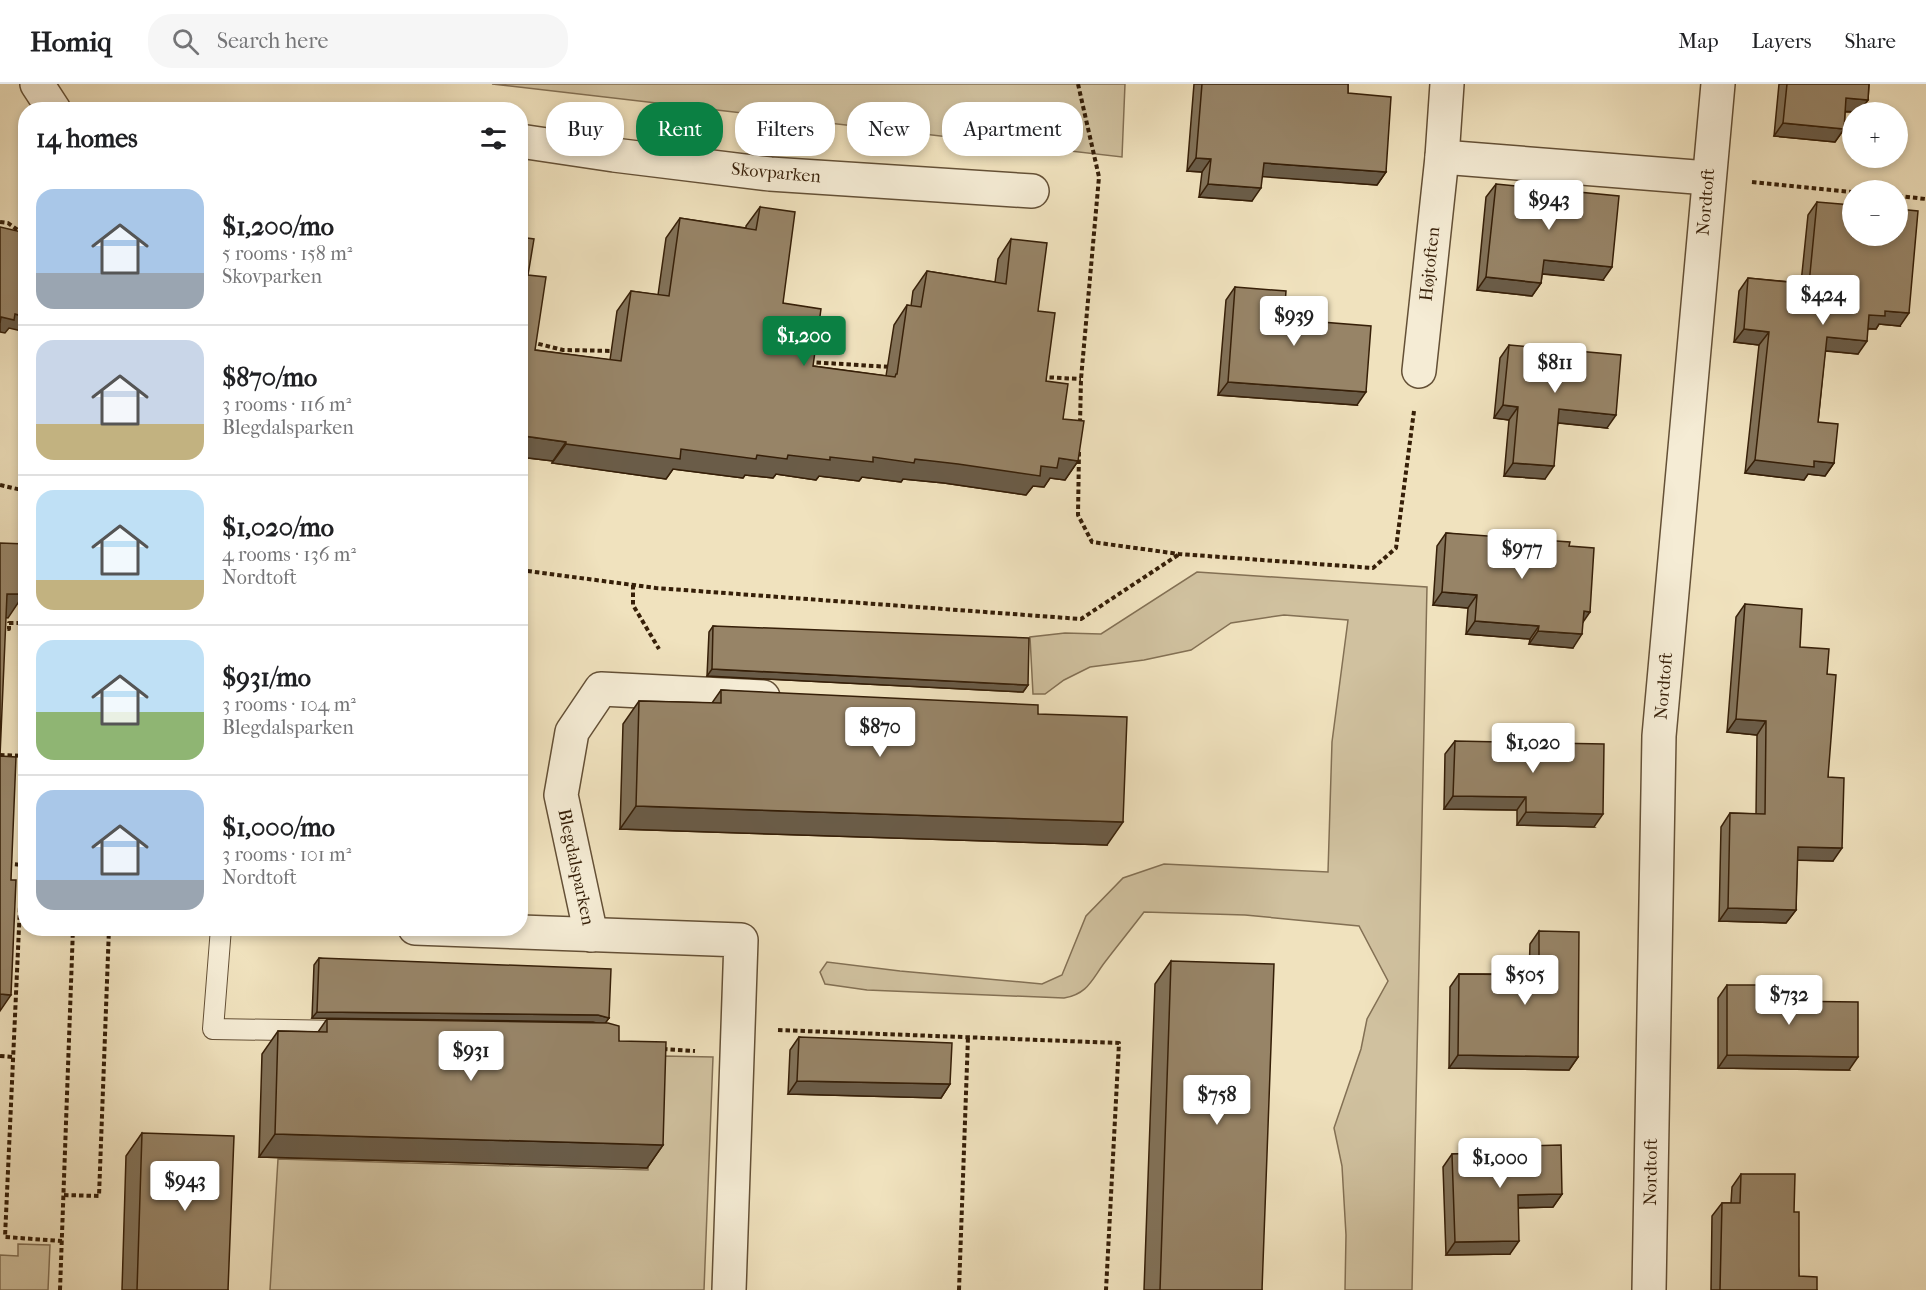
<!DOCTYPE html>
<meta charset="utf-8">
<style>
body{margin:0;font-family:"IM FELL French Canon",serif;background:#f6f6f6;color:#202124;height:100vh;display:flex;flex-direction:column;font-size:22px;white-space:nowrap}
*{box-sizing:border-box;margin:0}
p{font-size:20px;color:#757577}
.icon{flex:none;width:33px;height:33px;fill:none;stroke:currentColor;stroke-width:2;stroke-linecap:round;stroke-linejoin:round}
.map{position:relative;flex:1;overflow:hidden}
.details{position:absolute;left:18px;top:18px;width:510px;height:834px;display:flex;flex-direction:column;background:#fff;border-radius:24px;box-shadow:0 3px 9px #0003}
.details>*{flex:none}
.banner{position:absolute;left:546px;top:18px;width:570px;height:54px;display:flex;gap:12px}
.controls{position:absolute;left:1842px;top:18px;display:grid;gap:12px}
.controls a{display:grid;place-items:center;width:66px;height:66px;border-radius:50%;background:#fff;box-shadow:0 3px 9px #0003;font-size:30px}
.price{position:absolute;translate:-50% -51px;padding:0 14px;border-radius:6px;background:#fff;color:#222;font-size:20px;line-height:39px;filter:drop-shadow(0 2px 3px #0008)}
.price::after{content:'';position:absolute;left:50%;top:36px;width:18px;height:14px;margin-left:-9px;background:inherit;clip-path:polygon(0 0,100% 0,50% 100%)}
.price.active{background:#0b8043;color:#fff}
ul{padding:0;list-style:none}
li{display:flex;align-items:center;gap:18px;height:150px;padding:0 18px}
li+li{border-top:2px solid #e0e0e0}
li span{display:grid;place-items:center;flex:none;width:168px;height:120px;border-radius:18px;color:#555}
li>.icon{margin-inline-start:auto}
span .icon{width:72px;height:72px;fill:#fffc;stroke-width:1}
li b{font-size:26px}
h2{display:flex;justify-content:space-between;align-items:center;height:72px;padding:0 18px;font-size:26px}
.tag{padding:0 21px;border-radius:24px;background:#fff;box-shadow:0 3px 9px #0003;font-size:21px;line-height:54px}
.tag.active{background:#0b8043;color:#fff}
header{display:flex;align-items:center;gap:36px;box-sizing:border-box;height:84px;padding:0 30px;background:#fff;border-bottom:2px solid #e0e0e0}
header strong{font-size:28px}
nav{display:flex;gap:33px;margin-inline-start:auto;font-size:21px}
.search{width:420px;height:54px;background:#f6f6f6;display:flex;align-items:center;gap:15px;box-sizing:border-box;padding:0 21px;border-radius:24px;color:#757577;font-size:22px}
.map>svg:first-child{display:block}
.green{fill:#d0c19f;stroke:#837054;stroke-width:1.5}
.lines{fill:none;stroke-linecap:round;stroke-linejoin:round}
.lane-casing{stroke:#645036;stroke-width:22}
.street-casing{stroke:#645036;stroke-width:36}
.path{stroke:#361f08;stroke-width:4;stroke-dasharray:4.5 3;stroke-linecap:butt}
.lane{stroke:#f5ecd5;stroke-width:20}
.street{stroke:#f5ecd5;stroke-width:33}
.wall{fill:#827259;stroke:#361f08;stroke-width:1.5}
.shaded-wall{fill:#6a5c48;stroke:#361f08;stroke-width:1.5}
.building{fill:#978467;stroke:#361f08;stroke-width:1.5}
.labels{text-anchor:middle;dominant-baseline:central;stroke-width:4.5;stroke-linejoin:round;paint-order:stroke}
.street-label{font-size:18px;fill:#361f08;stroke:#f5ecd5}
</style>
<header>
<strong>Homiq</strong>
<div class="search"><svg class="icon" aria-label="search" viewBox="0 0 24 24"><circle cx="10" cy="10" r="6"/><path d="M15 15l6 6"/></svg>Search here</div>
<nav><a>Map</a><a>Layers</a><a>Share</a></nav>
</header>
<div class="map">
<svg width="1926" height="1206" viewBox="0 0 1926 1206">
<rect width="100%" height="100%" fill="#f0e2be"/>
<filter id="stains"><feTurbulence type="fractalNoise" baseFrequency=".00333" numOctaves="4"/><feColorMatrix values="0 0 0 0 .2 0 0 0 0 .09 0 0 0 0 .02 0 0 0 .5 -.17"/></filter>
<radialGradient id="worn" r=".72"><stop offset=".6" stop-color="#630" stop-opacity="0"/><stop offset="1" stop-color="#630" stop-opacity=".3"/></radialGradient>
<g class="green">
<polygon points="492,0 1125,0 1122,73"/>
<path d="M1197 488 1427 503 1412 1206H1345L1346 1151 1342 1082 1334 1044 1361 965 1367 935 1388 897 1359 842 1245 831 1144 828C1131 845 1118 861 1105 878 1092 895 1088 910 1064 914L867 906 825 900 820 888 827 878 900 887 1042 900 1062 891 1086 832 1123 794 1164 780 1328 788 1332 658 1348 536 1284 531 1231 539 1191 566 1144 576 1090 583 1064 596 1045 610H1033L1030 553 1065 549 1101 550Z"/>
<polygon points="663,972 713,973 704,1206 270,1206 278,1075 648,1086 652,980"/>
<polygon points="18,1160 50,1161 48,1206 0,1206 0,1171 18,1172"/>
</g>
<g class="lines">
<defs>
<polyline id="lane" points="221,844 213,945 346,947"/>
<g id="street">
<polyline points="37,0 54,26"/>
<polyline points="520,57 614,71 770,90 1032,107"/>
<polyline points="1442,73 1708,94"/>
<polyline points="1419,287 1442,73 1447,0"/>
<polyline points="415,844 741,856 729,1206"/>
<polyline points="591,851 561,711 572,648 601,605 763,613"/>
<polyline points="1649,1206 1659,652 1718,0"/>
</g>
</defs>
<use href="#lane" class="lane-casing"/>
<use href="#street" class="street-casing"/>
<g class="path">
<polyline points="1078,0 1099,93 1081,295 1080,340"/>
<polyline points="1752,98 1852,108"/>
<polyline points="1898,112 1926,115"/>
<polyline points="0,138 8,139 26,152"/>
<polyline points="531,258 563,266 616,267"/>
<polyline points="809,278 891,283"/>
<polyline points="1042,293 1081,295"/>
<polyline points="1079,368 1078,431 1092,458 1179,470 1373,484 1396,464 1414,327"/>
<polyline points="0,401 26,407"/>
<polyline points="520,486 656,504 1081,535 1178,471"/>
<polyline points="633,501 633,521 659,565"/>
<polyline points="0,544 9,545 9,539 26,539"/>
<polyline points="0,671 26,672"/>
<polyline points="26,689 5,1153 62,1157"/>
<polyline points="0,779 22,781"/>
<polyline points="778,946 1119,959 1106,1206"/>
<polyline points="663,965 695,967"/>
<polyline points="0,972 13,973"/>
<polyline points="64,1111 99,1112 109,844"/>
<polyline points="60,1206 73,844"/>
<polyline points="959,1206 968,953"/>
</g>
<use href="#lane" class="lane"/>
<use href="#street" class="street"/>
</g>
<g class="wall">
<polygon points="1194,0 1348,0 1348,9 1386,88 1377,101 1262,92 1252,117 1199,113 1202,88 1187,87"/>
<polygon points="1779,0 1869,0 1868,16 1859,28 1845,28 1844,45 1835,58 1774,52"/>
<polygon points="1496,100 1603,196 1542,190 1541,199 1532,212 1477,206 1486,113"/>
<polygon points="1817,118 1900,242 1879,240 1876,245 1868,245 1858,270 1825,267 1818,338 1834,379 1825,392 1808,390 1804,396 1745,389 1759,261 1734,258 1739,207 1748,194 1801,199 1808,131"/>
<polygon points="760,123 783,219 813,282 886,292 894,241 907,221 911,222 913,207 927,187 995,198 998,175 1011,155 1038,227 1046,297 1063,335 1078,377 1065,396 1050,394 1044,403 1033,402 1026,411 944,399 903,395 901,398 862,393 859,397 819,392 816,396 776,390 773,394 745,391 743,394 673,385 666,395 552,379 553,377 520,373 520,153 528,191 535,266 610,276 617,227 631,207 658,211 666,154 680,134 746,144 746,142"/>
<polygon points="1235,203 1284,235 1357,321 1218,311 1226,216"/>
<polygon points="1509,261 1607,344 1558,339 1545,395 1504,392 1509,336 1494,334 1500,274"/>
<polygon points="1446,449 1569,462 1583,537 1573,564 1529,560 1530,555 1466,550 1468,524 1433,521 1437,462"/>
<polygon points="1745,520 1800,563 1827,590 1828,693 1833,777 1797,776 1796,826 1786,839 1719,837 1721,743 1730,729 1756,730 1757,651 1727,648 1736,533"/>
<polygon points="713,542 1028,601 1023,608 707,592 709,548"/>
<polygon points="721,606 1038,630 1107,761 620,745 623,640 639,617 712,619"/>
<polygon points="1455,657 1594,743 1517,741 1517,726 1444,725 1445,670"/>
<polygon points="1539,847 1578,973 1569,986 1449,984 1450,903 1459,890 1529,890 1530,860"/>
<polygon points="319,874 609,934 605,939 619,957 663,1061 647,1084 259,1073 262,970 278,947 318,948 327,935 596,939 312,934 314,881"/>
<polygon points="1171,877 1262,1206 1144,1206 1155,900"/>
<polygon points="1727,901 1849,986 1718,984 1718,914"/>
<polygon points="799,953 950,1000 941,1014 788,1010 790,966"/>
<polygon points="142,1049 228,1206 122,1206 126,1072"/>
<polygon points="1481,1063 1562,1110 1553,1123 1518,1124 1510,1170 1446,1171 1443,1083 1452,1070 1476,1069"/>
<polygon points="1741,1090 1794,1128 1799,1192 1817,1206 1711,1206 1712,1132 1722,1119 1731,1119 1732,1103"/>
</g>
<g class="shaded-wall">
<polygon points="1846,14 1868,16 1859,28 1837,27"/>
<polygon points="1783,39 1844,45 1835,58 1774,52"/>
<polygon points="1196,74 1211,75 1202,88 1187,87"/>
<polygon points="1264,79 1386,88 1377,101 1254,92"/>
<polygon points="1208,100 1261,104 1252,117 1199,113"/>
<polygon points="1544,176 1612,183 1603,196 1535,189"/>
<polygon points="1486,193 1541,199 1532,212 1477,206"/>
<polygon points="1885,227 1909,229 1900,242 1879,240 1876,245 1860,244 1869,231"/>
<polygon points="15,230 26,233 26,248 9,244 5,249 0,248 0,235 1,233"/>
<polygon points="1744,245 1769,248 1759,261 1734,258"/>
<polygon points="1827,253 1867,257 1858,270 1818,266"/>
<polygon points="1228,298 1366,308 1357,321 1218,311"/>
<polygon points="1503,321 1518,323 1509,336 1494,334"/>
<polygon points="1559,325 1616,331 1607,344 1550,338"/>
<polygon points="520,347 525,347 520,354"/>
<polygon points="524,352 566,358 553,377 520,373 520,358"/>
<polygon points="566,360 681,365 757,371 788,371 873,373 1041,382 1059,374 1078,377 1065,396 1050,394 1044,403 1033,402 1026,411 944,399 903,395 901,398 862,393 859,397 819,392 816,396 776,390 773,394 745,391 743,394 673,385 666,395 552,379"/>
<polygon points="1755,376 1814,377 1834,379 1825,392 1808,390 1804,396 1745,389"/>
<polygon points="1513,379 1554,382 1545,395 1504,392"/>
<polygon points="1442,508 1477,511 1468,524 1433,521"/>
<polygon points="7,510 24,510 8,534 0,533"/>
<polygon points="1584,527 1590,528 1581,541"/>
<polygon points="1475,537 1539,542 1530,555 1466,550"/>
<polygon points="1538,547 1582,550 1573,564 1529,560"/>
<polygon points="712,585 1028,601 1023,608 707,592"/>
<polygon points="1736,635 1766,637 1757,651 1727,648"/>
<polygon points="1453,712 1526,713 1517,726 1444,725"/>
<polygon points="636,722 1123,738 1107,761 620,745"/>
<polygon points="1526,728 1603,730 1594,743 1517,741"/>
<polygon points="1798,763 1842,764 1833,777 1789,776"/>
<polygon points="1728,824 1796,826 1786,839 1719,837"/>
<polygon points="0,910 11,911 0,927"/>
<polygon points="317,928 598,931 609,934 604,941 593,938 312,934"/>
<polygon points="1458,971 1578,973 1569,986 1449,984"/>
<polygon points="1727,971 1858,973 1849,986 1718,984"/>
<polygon points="797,997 950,1000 941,1014 788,1010"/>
<polygon points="275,1050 663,1061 647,1084 259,1073"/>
<polygon points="1562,1110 1553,1123 1509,1124 1518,1111"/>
<polygon points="1519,1157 1510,1170 1446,1171 1455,1158"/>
</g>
<g class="building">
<polygon points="1202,0 1348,0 1348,9 1391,13 1386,88 1264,79 1261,104 1208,100 1211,75 1196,74"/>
<polygon points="1787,0 1869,0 1868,16 1846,14 1844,45 1783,39"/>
<polygon points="1496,100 1619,112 1612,183 1544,176 1541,199 1486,193"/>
<polygon points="1817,118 1852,121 1852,152 1898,152 1898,125 1918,127 1909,229 1885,227 1885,232 1869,231 1867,257 1827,253 1818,338 1838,340 1834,379 1814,377 1814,383 1755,376 1769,248 1744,245 1748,194 1809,200"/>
<polygon points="760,123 795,128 783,219 821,225 813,282 895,293 896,290 897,290 907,221 921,223 927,187 1006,200 1011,155 1047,159 1038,227 1055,229 1046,297 1068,300 1063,335 1084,337 1078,377 1059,374 1057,384 1041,382 1040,392 958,380 915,375 914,379 873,373 873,378 830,373 830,376 788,371 787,375 757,371 756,375 681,365 680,375 566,360 566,358 524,352 525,347 520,347 520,153 534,155 528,191 546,193 535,266 621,277 631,207 669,212 680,134 756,146"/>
<polygon points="0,143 26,149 26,233 15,230 14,236 1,233 0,239"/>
<polygon points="1235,203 1286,207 1284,235 1371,242 1366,308 1228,298"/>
<polygon points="1509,261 1621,271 1616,331 1559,325 1554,382 1513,379 1518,323 1503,321"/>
<polygon points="1446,449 1570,458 1569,462 1594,464 1590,528 1584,527 1582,550 1538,547 1539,542 1475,537 1477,511 1442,508"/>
<polygon points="0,459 26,460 24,510 7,510 0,672 16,673 11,796 16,796 11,911 0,910"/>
<polygon points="1745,520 1802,525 1800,563 1829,565 1827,590 1836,591 1828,693 1844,694 1842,764 1798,763 1796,826 1728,824 1730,729 1765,730 1766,637 1736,635"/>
<polygon points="713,542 1029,554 1028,601 712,585"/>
<polygon points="721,606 1038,621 1038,630 1127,633 1123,738 636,722 639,617 721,619"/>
<polygon points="1455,657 1604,660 1603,730 1526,728 1526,713 1453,712"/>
<polygon points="1539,847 1579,848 1578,973 1458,971 1459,890 1539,891"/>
<polygon points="319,874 611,885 609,934 598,931 317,928"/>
<polygon points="1171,877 1274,880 1262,1206 1160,1206"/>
<polygon points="1727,901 1768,901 1768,917 1858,918 1858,973 1727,971"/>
<polygon points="327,935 608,939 619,942 619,957 666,958 663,1061 275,1050 278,947 327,948"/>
<polygon points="799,953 952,959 950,1000 797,997"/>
<polygon points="142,1049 234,1052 228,1206 137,1206"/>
<polygon points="1561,1061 1562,1110 1518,1111 1519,1157 1455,1158 1452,1070 1480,1069 1481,1063"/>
<polygon points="1741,1090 1795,1090 1794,1128 1799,1128 1799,1192 1817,1193 1817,1206 1720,1206 1722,1119 1740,1119"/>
</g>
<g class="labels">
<g class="street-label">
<text transform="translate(776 89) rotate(5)">Skovparken</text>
<text transform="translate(1706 118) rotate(-85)">Nordtoft</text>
<text transform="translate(1430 180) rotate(-84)">Højtoften</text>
<text transform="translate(1664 602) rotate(-85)">Nordtoft</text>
<text transform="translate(576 783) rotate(78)">Blegdalsparken</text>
<text transform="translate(1651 1088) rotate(-89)">Nordtoft</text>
</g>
</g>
<rect width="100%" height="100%" filter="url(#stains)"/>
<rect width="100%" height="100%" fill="url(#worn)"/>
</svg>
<div class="controls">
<a>+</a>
<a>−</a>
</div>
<b class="price" style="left:1549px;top:147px">$943</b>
<b class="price" style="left:1823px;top:242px">$424</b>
<b class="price" style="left:1294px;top:263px">$939</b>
<b class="price active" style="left:804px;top:283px">$1,200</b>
<b class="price" style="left:1555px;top:310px">$811</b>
<b class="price" style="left:1522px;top:496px">$977</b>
<b class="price" style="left:880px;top:674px">$870</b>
<b class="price" style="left:1533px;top:690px">$1,020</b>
<b class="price" style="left:1525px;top:922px">$505</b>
<b class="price" style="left:1789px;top:942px">$732</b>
<b class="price" style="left:471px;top:998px">$931</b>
<b class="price" style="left:1217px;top:1042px">$758</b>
<b class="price" style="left:1500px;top:1105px">$1,000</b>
<b class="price" style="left:185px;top:1128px">$943</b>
<div class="banner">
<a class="tag">Buy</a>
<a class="tag active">Rent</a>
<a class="tag">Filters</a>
<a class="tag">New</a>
<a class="tag">Apartment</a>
</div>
<section class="details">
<h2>14 homes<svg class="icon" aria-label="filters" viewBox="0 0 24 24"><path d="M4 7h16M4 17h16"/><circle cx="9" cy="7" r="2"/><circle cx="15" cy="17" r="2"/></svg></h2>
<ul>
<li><span style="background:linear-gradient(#a9c7e8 70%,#9aa5b1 0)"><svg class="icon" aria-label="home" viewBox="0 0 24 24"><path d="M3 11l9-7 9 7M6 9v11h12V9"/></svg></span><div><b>$1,200/mo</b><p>5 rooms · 158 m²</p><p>Skovparken</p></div></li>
<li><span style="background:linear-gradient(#c9d6e8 70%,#c2b280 0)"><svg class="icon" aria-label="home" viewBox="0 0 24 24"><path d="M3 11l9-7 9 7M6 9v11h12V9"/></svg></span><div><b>$870/mo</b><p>3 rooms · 116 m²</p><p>Blegdalsparken</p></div></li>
<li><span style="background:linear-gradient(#bfe0f5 75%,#c2b280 0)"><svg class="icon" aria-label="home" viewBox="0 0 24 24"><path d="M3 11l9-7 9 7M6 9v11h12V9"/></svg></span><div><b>$1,020/mo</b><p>4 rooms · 136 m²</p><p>Nordtoft</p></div></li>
<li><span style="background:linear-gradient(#bfe0f5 60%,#8fb573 0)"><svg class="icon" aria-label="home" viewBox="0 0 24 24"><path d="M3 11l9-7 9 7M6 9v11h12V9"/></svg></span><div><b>$931/mo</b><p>3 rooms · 104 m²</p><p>Blegdalsparken</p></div></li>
<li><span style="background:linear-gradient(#a9c7e8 75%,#9aa5b1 0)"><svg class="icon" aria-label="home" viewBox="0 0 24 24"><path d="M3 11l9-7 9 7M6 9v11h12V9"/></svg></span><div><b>$1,000/mo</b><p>3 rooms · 101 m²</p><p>Nordtoft</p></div></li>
</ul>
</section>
</div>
